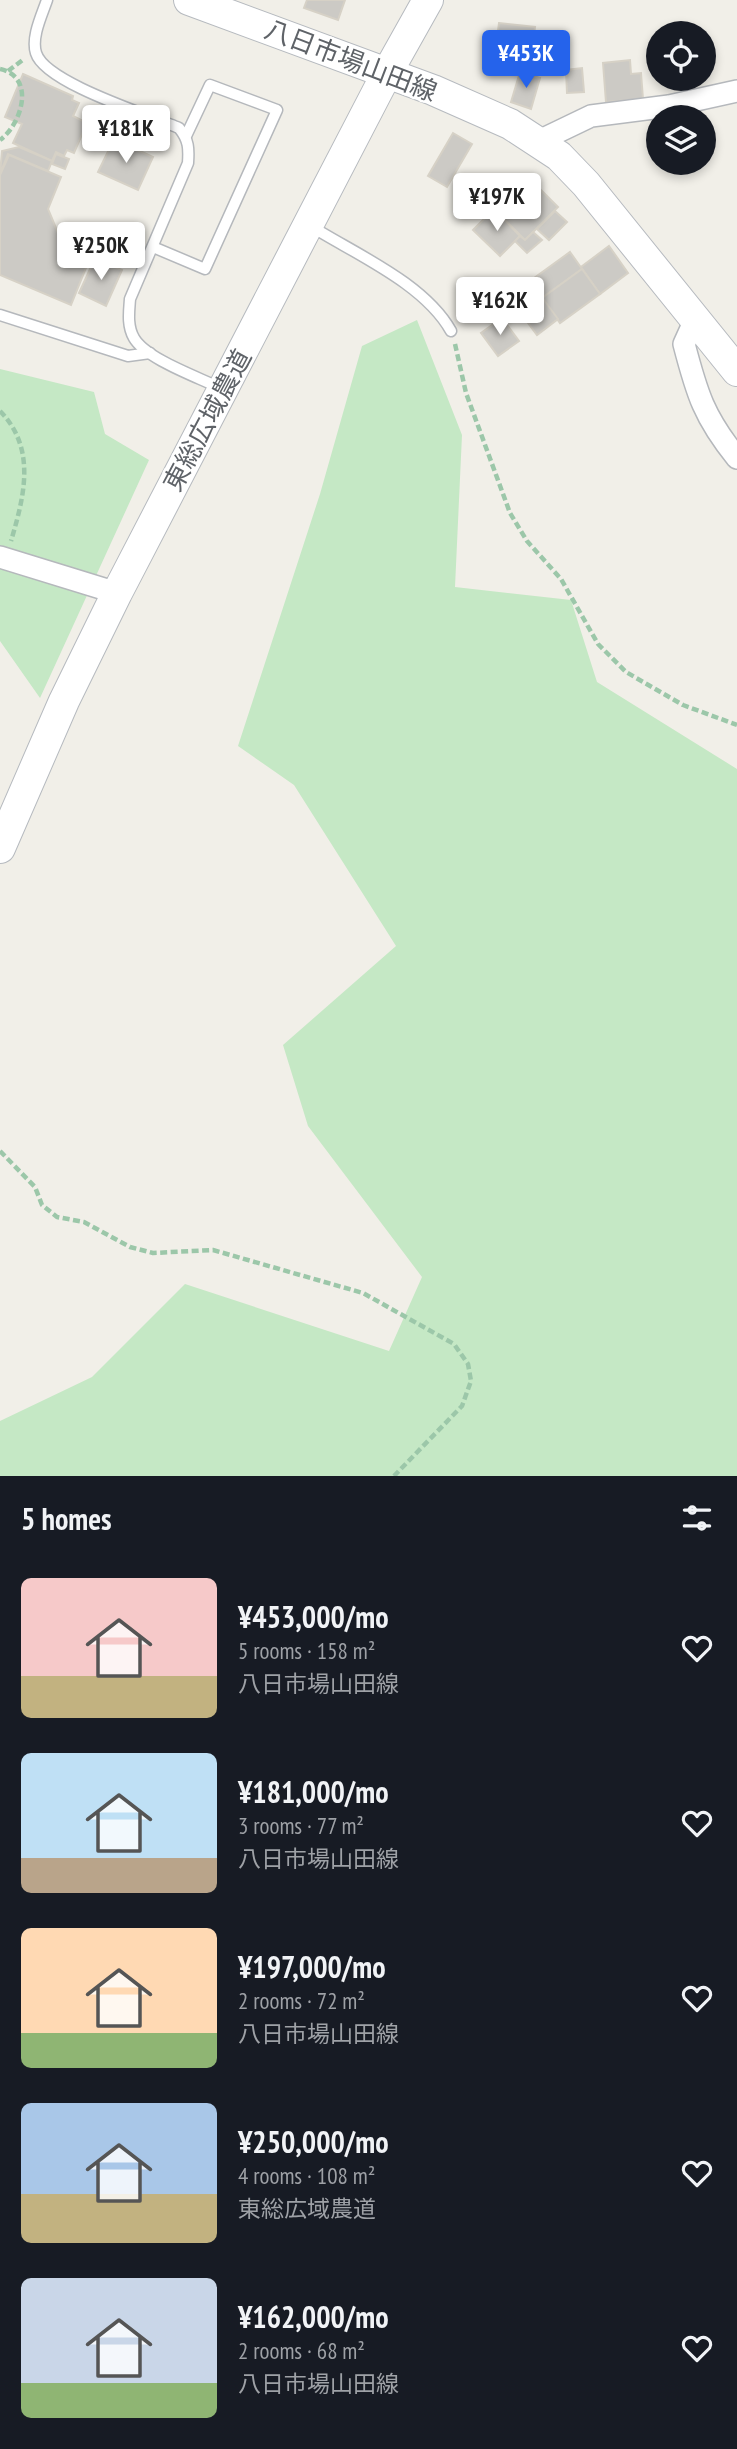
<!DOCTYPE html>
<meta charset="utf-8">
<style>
body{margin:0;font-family:"PT Sans Narrow","Noto Sans JP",sans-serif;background:#242831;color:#f1f3f6;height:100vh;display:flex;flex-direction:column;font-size:26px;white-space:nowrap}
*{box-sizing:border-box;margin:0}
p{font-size:23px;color:#9ea1a6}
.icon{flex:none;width:38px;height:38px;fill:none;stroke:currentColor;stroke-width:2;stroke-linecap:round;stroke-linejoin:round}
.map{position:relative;height:1476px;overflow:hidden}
.drawer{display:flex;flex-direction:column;background:#171b24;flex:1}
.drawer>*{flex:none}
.fabs{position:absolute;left:646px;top:21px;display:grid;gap:14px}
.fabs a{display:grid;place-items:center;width:70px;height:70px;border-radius:50%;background:#171b24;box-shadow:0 4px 10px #0003;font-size:35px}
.price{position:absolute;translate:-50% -60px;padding:0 16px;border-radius:7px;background:#fff;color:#222;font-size:23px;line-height:46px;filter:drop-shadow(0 2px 4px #0008)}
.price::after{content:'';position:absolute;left:50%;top:42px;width:21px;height:16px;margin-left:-10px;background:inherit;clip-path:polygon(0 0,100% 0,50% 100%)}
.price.on{background:#2563eb;color:#fff}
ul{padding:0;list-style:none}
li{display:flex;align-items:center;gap:21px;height:175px;padding:0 21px}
li span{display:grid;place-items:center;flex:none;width:196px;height:140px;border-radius:10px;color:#555}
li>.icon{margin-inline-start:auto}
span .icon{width:84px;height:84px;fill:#fffc;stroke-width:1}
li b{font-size:30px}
h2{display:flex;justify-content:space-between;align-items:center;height:84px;padding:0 21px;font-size:30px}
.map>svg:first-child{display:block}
.green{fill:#c5e8c5}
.building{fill:#cccac5;stroke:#d6d1c6;stroke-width:2}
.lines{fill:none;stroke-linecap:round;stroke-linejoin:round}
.lane-casing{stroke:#b5b8bc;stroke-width:13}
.street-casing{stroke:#b5b8bc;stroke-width:24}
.secondary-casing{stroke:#b6babf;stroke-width:32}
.path{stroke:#9cc7a9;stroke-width:4.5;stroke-dasharray:7 3.5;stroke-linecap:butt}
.lane{stroke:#fff;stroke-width:10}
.street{stroke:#fff;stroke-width:21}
.secondary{stroke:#fff;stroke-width:30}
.labels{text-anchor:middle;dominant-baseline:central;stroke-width:5;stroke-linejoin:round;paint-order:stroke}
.street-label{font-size:26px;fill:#5f6368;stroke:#fff}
</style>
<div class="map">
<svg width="737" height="1476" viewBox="0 0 737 1476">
<rect width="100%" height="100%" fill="#f1efe8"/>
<g class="green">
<polygon points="417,320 462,435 455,587 571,600 597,682 737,769 737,1476 0,1476 0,1421 92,1377 185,1284 389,1351 422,1277 308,1126 283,1045 396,946 294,785 238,746 320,494 362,346"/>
<polygon points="0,369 94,392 105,434 149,460 40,698 0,641"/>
</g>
<g class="building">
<polygon points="307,0 345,0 338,20 304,8"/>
<polygon points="499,23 535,27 532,50 496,46"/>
<polygon points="630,60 631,74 641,73 643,99 606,102 603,63"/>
<polygon points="582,68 584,92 567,93 566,70"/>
<polygon points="520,72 540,78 531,109 511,102"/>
<polygon points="23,74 73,96 72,100 79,103 73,116 87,123 74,153 67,150 64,156 56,152 52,161 13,143 22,124 5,117"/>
<polygon points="453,133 472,144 447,187 428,176"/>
<polygon points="114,139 153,157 138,190 98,172"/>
<polygon points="19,147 52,161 48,171 8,154 0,174 2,151"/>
<polygon points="56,154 69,159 65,169 52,164"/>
<polygon points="9,155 61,177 48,209 61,240 92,253 71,305 0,275 0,175"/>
<polygon points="527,176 558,207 525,240 494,209"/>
<polygon points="494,209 520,236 500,256 473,230"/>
<polygon points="555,211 567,222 549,240 537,229"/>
<polygon points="533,232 542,240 527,253 515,241 520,236 525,240"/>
<polygon points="609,246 628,273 600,294 581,267"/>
<polygon points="570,252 582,269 542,298 530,281"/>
<polygon points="95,258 122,270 106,306 79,293"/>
<polygon points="582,269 600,294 560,323 542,298"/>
<polygon points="535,288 558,319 537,335 514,304"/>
<polygon points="502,318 519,341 498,356 481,333"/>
</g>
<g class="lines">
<defs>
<g id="lane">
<path d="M47 0C42 15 31 37 36 53 45 83 149 115 179 128 189 140 189 149 188 163L130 299C129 312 127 326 134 338 146 359 198 377 220 388"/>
<path d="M309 225C355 254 424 283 451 331"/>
<polyline points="153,247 205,269 277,110 210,85 186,136"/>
<polyline points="0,315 128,356 150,353"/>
</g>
<g id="street">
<polyline points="539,141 591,116 669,106 737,91"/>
<path d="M694 322 684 344C697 394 704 417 737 458"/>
<polyline points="0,557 117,593"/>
</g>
<g id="secondary">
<polyline points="189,0 433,90 510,124 559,156 586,184 737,371"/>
<polyline points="0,848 64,701 117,593 387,73 428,0"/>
</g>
</defs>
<use href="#lane" class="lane-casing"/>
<use href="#street" class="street-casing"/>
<use href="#secondary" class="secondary-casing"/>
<g class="path">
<path d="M0 69C36 77 22 124 0 140"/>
<polyline points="8,71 24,59"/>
<polyline points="455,344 466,393 510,513 527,541 561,579 598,644 626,672 683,705 737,725"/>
<path d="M0 411C37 449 24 497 11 541"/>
<polyline points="0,1151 35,1187 42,1205 57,1217 84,1222 130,1247 153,1253 213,1250 363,1293 454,1344 468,1364 471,1381 462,1406 394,1476"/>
</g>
<use href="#lane" class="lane"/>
<use href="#street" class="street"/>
<use href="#secondary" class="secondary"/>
</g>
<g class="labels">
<g class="street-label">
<text transform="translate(351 60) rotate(21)">八日市場山田線</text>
<text transform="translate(207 420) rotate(-62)">東総広域農道</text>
</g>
</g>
</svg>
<div class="fabs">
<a><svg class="icon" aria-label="locate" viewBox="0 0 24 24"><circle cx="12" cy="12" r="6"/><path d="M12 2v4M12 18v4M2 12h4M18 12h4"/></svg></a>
<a><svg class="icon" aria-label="layers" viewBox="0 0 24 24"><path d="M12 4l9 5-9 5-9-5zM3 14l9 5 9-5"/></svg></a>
</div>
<b class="price on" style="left:526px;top:90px">¥453K</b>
<b class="price" style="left:126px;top:165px">¥181K</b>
<b class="price" style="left:497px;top:233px">¥197K</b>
<b class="price" style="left:101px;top:282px">¥250K</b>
<b class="price" style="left:500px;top:337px">¥162K</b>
</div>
<section class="drawer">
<h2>5 homes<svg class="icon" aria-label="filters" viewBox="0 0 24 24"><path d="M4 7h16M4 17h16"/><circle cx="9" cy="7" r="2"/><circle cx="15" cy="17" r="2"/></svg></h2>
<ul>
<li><span style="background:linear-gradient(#f6c9c9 70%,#c2b280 0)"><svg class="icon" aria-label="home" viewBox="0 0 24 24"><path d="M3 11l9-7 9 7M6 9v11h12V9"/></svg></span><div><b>¥453,000/mo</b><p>5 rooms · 158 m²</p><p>八日市場山田線</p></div><svg class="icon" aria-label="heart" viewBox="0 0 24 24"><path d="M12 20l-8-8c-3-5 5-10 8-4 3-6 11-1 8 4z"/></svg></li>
<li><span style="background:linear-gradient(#bfe0f5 75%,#b9a48a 0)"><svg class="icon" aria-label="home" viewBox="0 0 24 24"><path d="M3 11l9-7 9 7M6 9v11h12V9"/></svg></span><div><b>¥181,000/mo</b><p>3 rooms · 77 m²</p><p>八日市場山田線</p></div><svg class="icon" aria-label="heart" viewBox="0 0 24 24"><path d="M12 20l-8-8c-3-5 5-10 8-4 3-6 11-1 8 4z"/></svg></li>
<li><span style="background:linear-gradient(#ffd9b3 75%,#8fb573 0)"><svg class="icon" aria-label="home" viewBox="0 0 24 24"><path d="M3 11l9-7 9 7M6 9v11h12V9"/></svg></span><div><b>¥197,000/mo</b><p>2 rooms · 72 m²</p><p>八日市場山田線</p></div><svg class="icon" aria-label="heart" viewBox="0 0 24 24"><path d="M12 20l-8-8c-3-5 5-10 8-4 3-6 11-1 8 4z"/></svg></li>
<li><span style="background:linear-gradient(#a9c7e8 65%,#c2b280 0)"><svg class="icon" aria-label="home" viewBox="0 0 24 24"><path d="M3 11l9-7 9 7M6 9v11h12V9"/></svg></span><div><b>¥250,000/mo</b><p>4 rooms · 108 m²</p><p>東総広域農道</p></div><svg class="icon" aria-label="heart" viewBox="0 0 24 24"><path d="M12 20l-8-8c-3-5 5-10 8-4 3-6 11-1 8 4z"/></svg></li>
<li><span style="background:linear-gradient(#c9d6e8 75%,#8fb573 0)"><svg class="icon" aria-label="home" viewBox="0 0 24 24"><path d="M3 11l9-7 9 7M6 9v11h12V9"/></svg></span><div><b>¥162,000/mo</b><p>2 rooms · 68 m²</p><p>八日市場山田線</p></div><svg class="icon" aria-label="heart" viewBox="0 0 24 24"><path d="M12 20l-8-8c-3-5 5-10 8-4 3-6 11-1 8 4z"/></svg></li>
</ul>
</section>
